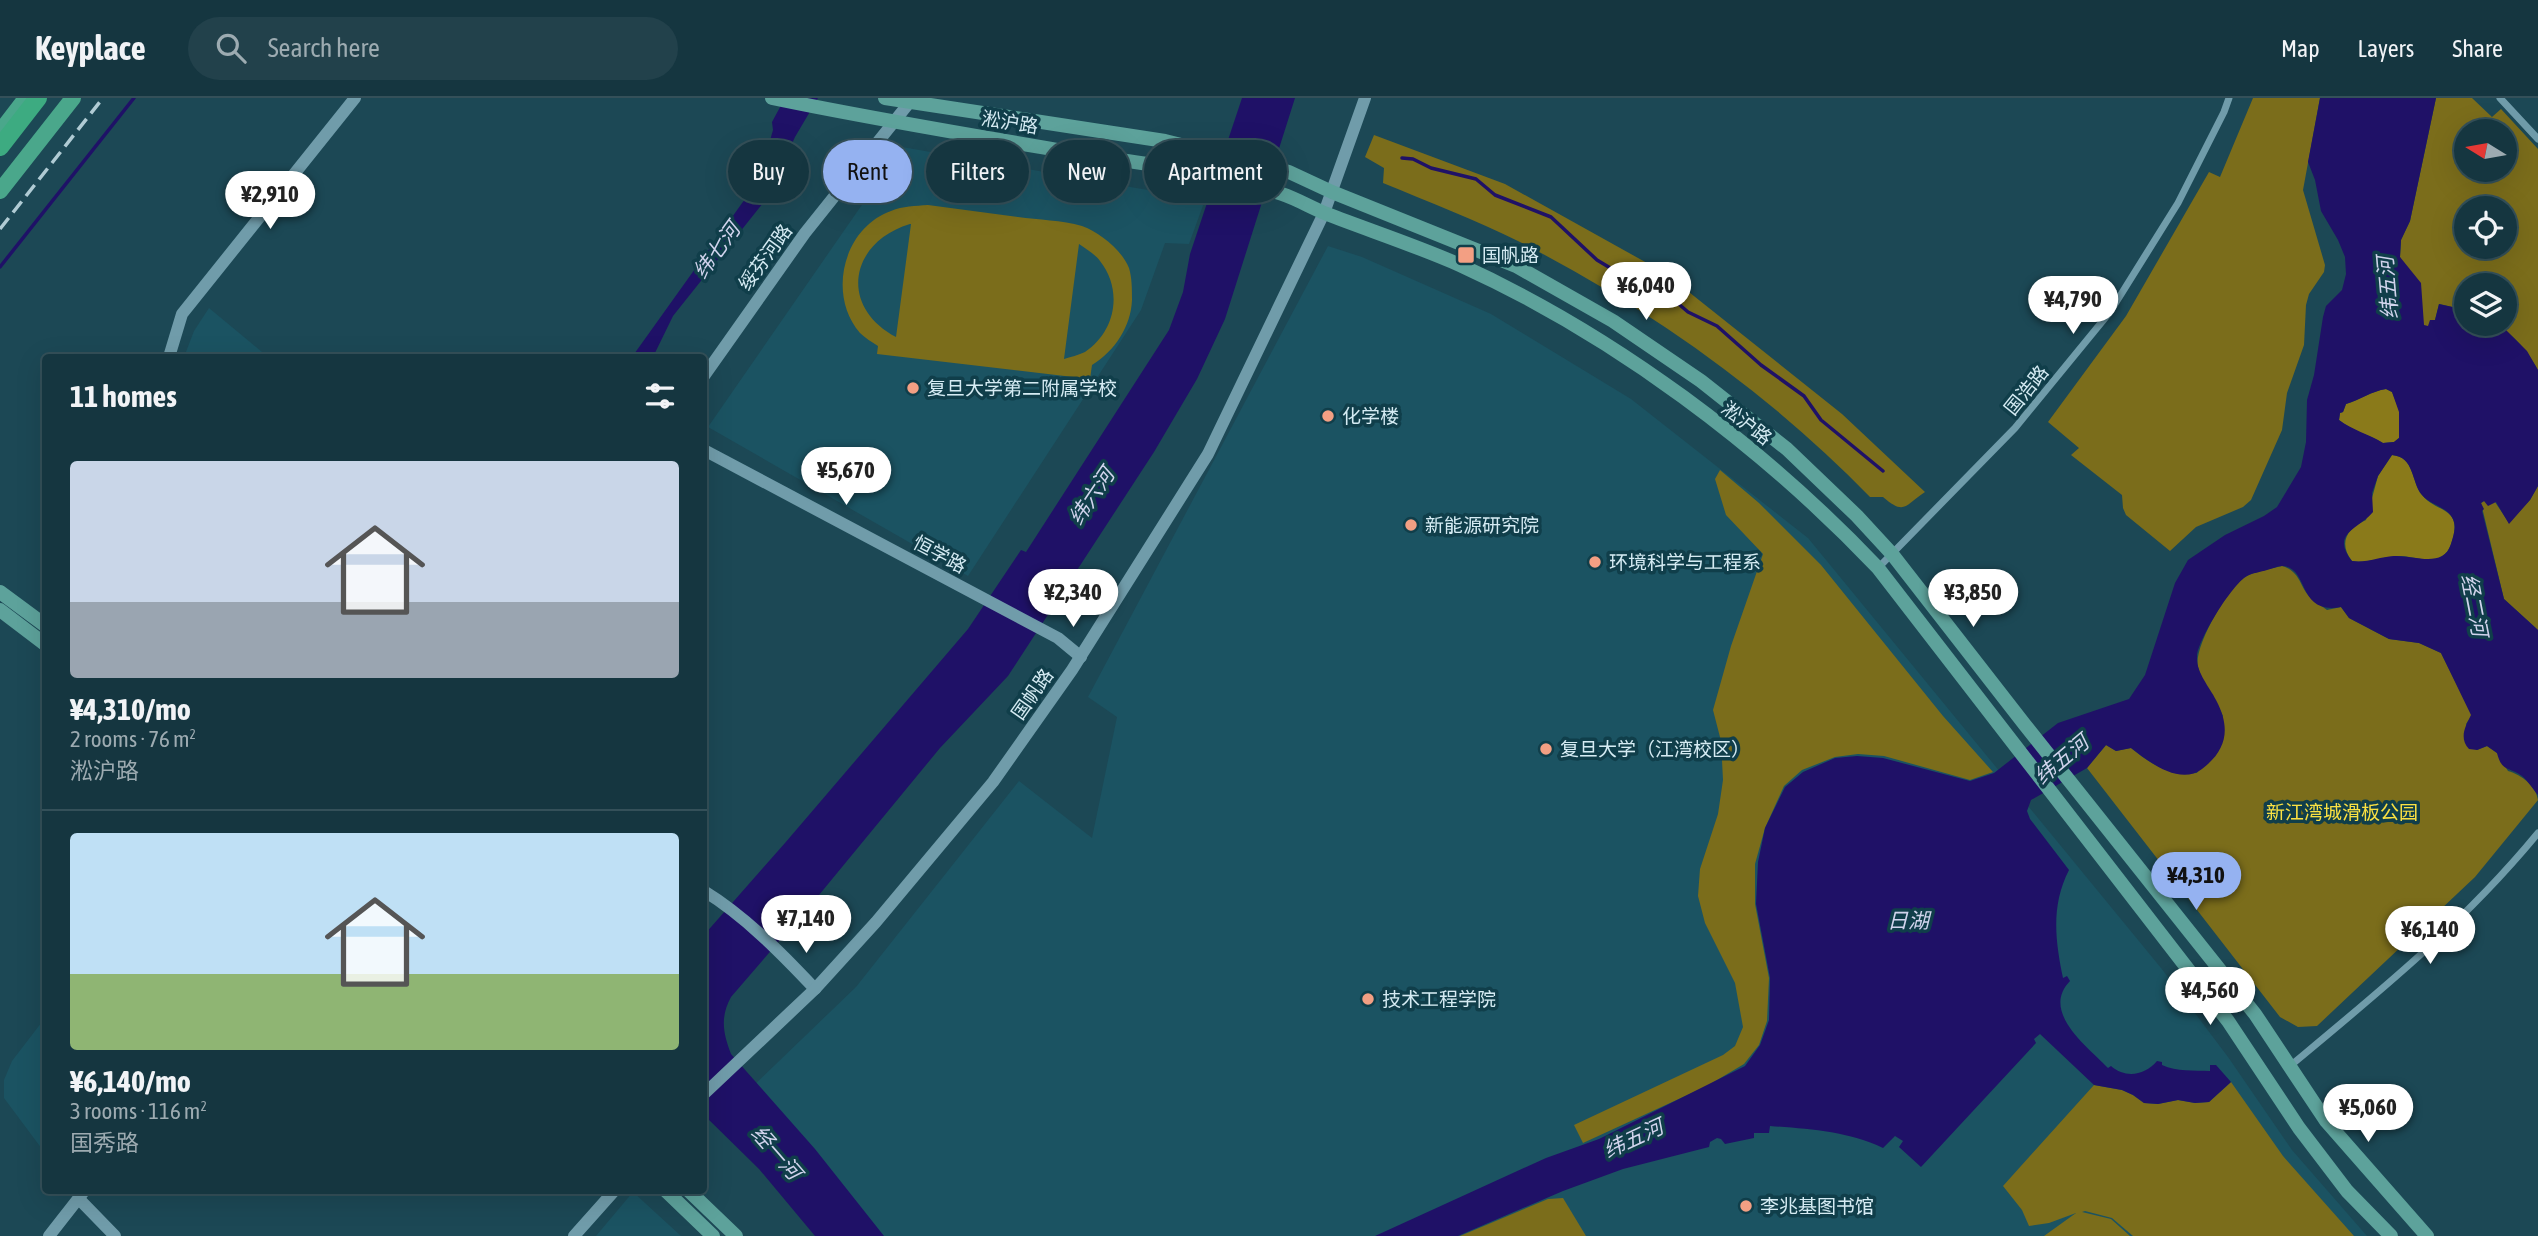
<!DOCTYPE html>
<meta charset="utf-8">
<style>
body{margin:0;font-family:"Asap Condensed","Noto Sans SC",sans-serif;background:#22414b;color:#f1f3f6;height:100vh;display:flex;flex-direction:column;font-size:26px;white-space:nowrap}
*{box-sizing:border-box;margin:0}
p{font-size:23px;color:#9dabb1}
.icon{flex:none;width:38px;height:38px;fill:none;stroke:currentColor;stroke-width:2;stroke-linecap:round;stroke-linejoin:round}
.map{position:relative;flex:1;overflow:hidden}
.sheet{position:absolute;left:42px;top:256px;width:665px;height:840px;display:flex;flex-direction:column;background:#153640;border-radius:7px;box-shadow:0 7px 28px #0002,0 0 0 2px #345059}
.sheet>*{flex:none}
.banner{position:absolute;left:728px;top:42px;width:665px;height:63px;display:flex;gap:14px}
.needle{width:46px;rotate:281deg}
.buttons{position:absolute;left:2454px;top:21px;display:grid;gap:14px}
.buttons a{display:grid;place-items:center;width:63px;height:63px;border-radius:50%;background:#153640;box-shadow:0 7px 28px #0002,0 0 0 2px #345059;font-size:35px}
.price{position:absolute;translate:-50% -60px;padding:0 16px;border-radius:24px;background:#fff;color:#222;font-size:23px;line-height:46px;filter:drop-shadow(0 2px 4px #0008)}
.price::after{content:'';position:absolute;left:50%;top:42px;width:21px;height:16px;margin-left:-10px;background:inherit;clip-path:polygon(0 0,100% 0,50% 100%)}
.price.active{background:#95b2f1;color:#111}
ul{padding:0;list-style:none}
li{display:grid;align-content:center;gap:14px;height:371px;padding:0 28px}
li+li{border-top:2px solid #345059}
li span{display:grid;place-items:center;height:217px;border-radius:7px;color:#555}
li>.icon{margin-inline-start:auto}
span .icon{width:126px;height:126px;fill:#fffc;stroke-width:1}
li b{font-size:30px}
h2{display:flex;justify-content:space-between;align-items:center;height:84px;padding:0 28px;font-size:30px}
.chip{padding:0 24px;border-radius:32px;background:#153640;box-shadow:0 7px 28px #0002,0 0 0 2px #345059;font-size:24px;line-height:63px}
.chip.active{background:#95b2f1;color:#111}
header{display:flex;align-items:center;gap:42px;box-sizing:border-box;height:98px;padding:0 35px;background:#153640;border-bottom:2px solid #345059}
header strong{font-size:33px}
nav{display:flex;gap:38px;margin-inline-start:auto;font-size:24px}
.search{width:490px;height:63px;background:#22414b;display:flex;align-items:center;gap:18px;box-sizing:border-box;padding:0 24px;border-radius:38px;color:#9dabb1;font-size:26px}
.map>svg:first-child{display:block}
.built{fill:#1b5362}
.green{fill:#7b6d1b;fill-rule:evenodd}
.forest{fill:#8a7a1a}
.water{fill:#1f1167;fill-rule:evenodd}
.lines{fill:none;stroke-linecap:round;stroke-linejoin:round}
.stream{stroke:#1f1167;stroke-width:3.5}
.minor{stroke:#709caa;stroke-width:7}
.tertiary{stroke:#709caa;stroke-width:12}
.secondary{stroke:#5da29b;stroke-width:14}
.primary{stroke:#4aa78b;stroke-width:16}
.trunk{stroke:#3dab81;stroke-width:18}
.rail{stroke:#b0cbd4;stroke-width:3.5;stroke-dasharray:14 7;stroke-linecap:butt}
.poi-dot{fill:#f39f83;stroke:#103e4a;stroke-width:2.5}
.labels{text-anchor:middle;dominant-baseline:central;stroke-width:7;stroke-linejoin:round;paint-order:stroke}
.street-label{font-size:19px;fill:#d5ebf3;stroke:#103e4a}
.poi-label{font-size:19px;fill:#d5ebf3;stroke:#103e4a;text-anchor:start}
.park-label{font-size:19px;fill:#fbe142;stroke:#103e4a}
.water-label{font-size:21px;font-style:italic;fill:#d1d4ed;stroke:#103e4a}
</style>
<header>
<strong>Keyplace</strong>
<div class="search"><svg class="icon" aria-label="search" viewBox="0 0 24 24"><circle cx="10" cy="10" r="6"/><path d="M15 15l6 6"/></svg>Search here</div>
<nav><a>Map</a><a>Layers</a><a>Share</a></nav>
</header>
<div class="map">
<svg width="2538" height="1138" viewBox="0 0 2538 1138">
<rect width="100%" height="100%" fill="#1c4855"/>
<g class="built">
<polygon points="902,49 1205,102 1189,146 1165,145 1141,212 968,478 708,329"/>
<polygon points="1328,148 1362,159 1491,216 1631,301 1808,440 2161,870 2228,959 2292,1052 2367,1138 872,1138 751,990 856,889 1019,683 1092,740 1117,619 1088,599"/>
<polygon points="209,210 268,259 184,259 194,233"/>
<polygon points="45,920 45,1055 4,1000 4,982 12,963"/>
<polygon points="633,1094 681,1138 596,1138"/>
</g>
<g class="green">
<polygon points="2253,0 2320,0 2303,92 2325,167 2324,174 2309,196 2306,207 2304,247 2287,295 2282,332 2251,402 2243,409 2196,429 2170,453 2126,417 2123,410 2122,397 2071,357 2079,350 2048,324 2126,218 2209,74 2220,79"/>
<path d="M2436 0H2472L2492 19 2501 11 2538 51V272C2527 253 2515 237 2495 226H2504V187H2466V212L2439 206 2435 222 2429 228H2424L2400 159 2401 142 2410 123ZM2466 33H2504V72H2466ZM2466 110H2504V149H2466Z"/>
<path d="M1374 37 1505 86 1665 175 1842 316 1925 394C1905 407 1905 418 1883 399H1870C1769 295 1649 210 1520 144 1476 122 1429 104 1383 85L1384 70 1365 59Z"/>
<path d="M928 107C958 111 988 115 1018 119 1038 122 1062 122 1082 128 1099 134 1122 152 1129 170 1132 180 1132 191 1132 202 1131 228 1115 253 1092 267L1090 281 877 256 878 248C872 244 865 240 860 235 827 197 843 130 891 113 903 108 915 108 928 107ZM910 126H911L896 239C838 208 850 144 910 126ZM1079 146C1086 151 1095 156 1100 163 1123 192 1116 233 1085 254 1079 257 1070 259 1064 261Z"/>
<polygon points="1720,372 1759,405 1821,467 1943,618 1993,674 1970,682 1884,658 1858,656 1835,659 1802,672 1784,688 1765,730 1755,766 1755,806 1769,880 1767,923 1759,947 1744,966 1707,988 1583,1045 1574,1027 1723,957 1735,948 1743,929 1735,885 1705,825 1698,798 1700,771 1718,716 1723,682 1721,643 1713,612 1731,548 1763,456 1726,417 1715,381"/>
<polygon points="2538,388 2538,532 2504,501 2481,405 2484,403 2495,404 2509,425 2530,402"/>
<path d="M2282 468C2299 473 2299 485 2308 497 2313 503 2321 507 2327 512L2341 509 2349 520 2389 541 2419 545 2441 555 2472 617 2466 626 2477 652 2487 648 2497 655 2508 673C2522 677 2536 688 2538 702L2475 779 2317 928 2298 929 2280 919 2087 670 2106 647 2116 653 2131 650C2152 667 2169 678 2197 675L2223 618C2216 602 2202 586 2198 569 2193 549 2228 490 2245 479 2255 473 2271 471 2282 468Z"/>
<polygon points="2231,984 2283,1058 2354,1138 2133,1138 2112,1120 2085,1113 2082,1114 2111,1121 2130,1138 2044,1138 2076,1115 2049,1125 2029,1128 2022,1112 2003,1088 2094,987 2122,992 2133,997 2144,1005 2158,1006 2178,1002 2195,1005 2209,1004"/>
<polygon points="1563,1100 1586,1138 1460,1138 1548,1101"/>
</g>
<g class="forest">
<path d="M2386 291 2392 294 2400 314 2399 340 2394 344 2383 345C2369 337 2352 333 2339 322L2340 315 2343 314 2346 306C2360 302 2371 293 2386 291Z"/>
<path d="M2392 357C2415 359 2411 384 2422 397 2436 415 2461 408 2453 440 2451 445 2450 451 2446 455 2434 468 2414 458 2400 458 2383 458 2369 466 2352 463 2338 445 2347 430 2366 422L2378 378Z"/>
</g>
<g class="water">
<polygon points="785,0 818,0 795,39 767,100 673,218 653,259 632,259 750,94 767,53 773,32 772,24"/>
<path d="M1242 0H1295L1225 221 1197 281 1154 354 1008 578 940 650 819 797 731 899C720 919 723 935 731 956L815 1051 884 1138H815L759 1071 704 1017V837L785 745 968 531 1021 452 1026 454 1169 232 1183 194 1190 156Z"/>
<path d="M2320 0H2436L2410 123 2401 142 2400 159 2421 185 2424 227 2428 228 2430 222H2435L2439 206 2466 212V226H2495L2505 231 2527 253 2538 272V388L2530 402 2509 426 2496 404 2488 408 2484 403 2481 405 2484 411 2482 413 2504 501 2538 532V697C2533 691 2528 683 2522 678 2509 668 2502 675 2497 655L2487 648 2477 652 2469 651C2459 640 2465 629 2471 617L2441 555 2419 545 2389 541 2349 520 2341 509C2296 517 2310 469 2282 468 2278 468 2271 471 2267 472 2261 474 2252 475 2247 478 2232 486 2198 542 2197 558 2196 575 2209 588 2216 602 2231 630 2227 652 2202 671 2180 688 2149 664 2131 650L2116 653 2106 647 2087 670 2031 702 2027 713 2030 721 2069 772C2051 807 2055 842 2063 880L2067 878 2070 883C2040 914 2088 949 2108 970L2111 968C2126 981 2145 977 2157 963L2162 964V967C2177 974 2194 972 2210 973V967H2216L2231 984 2209 1004 2195 1005 2178 1002 2158 1006 2144 1005 2133 997 2122 992 2094 987 2040 936 2034 941 2036 945 1921 1069 1899 1049 1903 1043 1895 1038 1883 1050C1847 1033 1809 1031 1770 1028L1769 1035H1754V1040L1725 1046 1721 1041 1717 1040 1710 1044 1709 1049 1623 1071 1563 1093 1458 1138H1375L1546 1060 1599 1041 1745 968 1760 947 1769 922 1770 880 1756 806 1758 764 1765 730 1785 689 1803 674 1835 660 1857 658 1883 660 1970 683 1994 675 2058 625 2129 601 2145 577 2175 485 2188 462 2225 437 2264 418 2277 409 2301 369 2306 344 2307 302 2314 277 2323 219 2326 208 2342 192 2346 176 2345 159 2338 142 2321 113 2315 82 2308 64ZM2386 291 2392 294 2399 314V340L2394 344 2383 345C2369 336 2352 332 2339 322L2340 315 2343 314 2346 306C2360 302 2372 293 2386 291ZM2392 357C2415 359 2411 384 2422 397 2431 408 2450 409 2454 424 2456 431 2453 439 2451 446 2443 471 2414 457 2394 458 2379 459 2367 465 2352 463 2330 435 2359 431 2373 414L2372 395 2378 378Z"/>
</g>
<g class="lines">
<g class="stream">
<polyline points="1402,60 1413,61 1431,70 1476,81 1495,97 1551,119 1597,162 1612,171 1659,189 1688,214 1717,228 1761,267 1804,298 1821,322 1883,373"/>
<polyline points="0,169 134,0"/>
</g>
<g class="minor">
<polyline points="2500,0 2538,41"/>
<polyline points="1878,470 2015,330 2110,214 2178,105 2224,14 2229,0"/>
<path d="M2290 968C2379 894 2464 825 2538 735"/>
</g>
<g class="tertiary">
<polyline points="169,259 182,216 355,0"/>
<polyline points="704,278 805,135 913,0"/>
<polyline points="704,352 1058,540 1081,559"/>
<path d="M704 793C745 818 782 856 815 891"/>
<polyline points="704,996 815,891 876,824 993,684 1072,572 1208,356 1324,115 1365,0"/>
<polyline points="79,1101 115,1138"/>
<polyline points="49,1138 85,1092"/>
<polyline points="574,1138 615,1092"/>
</g>
<g class="secondary">
<path d="M772 0C877 22 982 39 1088 57 1152 67 1220 74 1282 96 1297 101 1312 110 1327 116 1371 133 1417 148 1460 167 1614 237 1762 348 1878 470L2228 923 2299 1030 2347 1093 2391 1138"/>
<polyline points="885,0 1165,43 1289,74 1332,94 1516,168 1613,223 1701,283 1787,351 1857,418 1892,456 2025,627 2255,916 2326,1023 2427,1138"/>
<polyline points="0,494 46,528"/>
<polyline points="0,512 46,547"/>
<polyline points="665,1092 713,1138"/>
<polyline points="688,1092 736,1138"/>
</g>
<g class="primary">
<polyline points="0,34 26,0"/>
<polyline points="0,93 73,0"/>
</g>
<polyline class="trunk" points="0,49 38,0"/>
<polyline class="rail" points="0,131 103,0"/>
</g>
<g class="poi-dot">
<rect x="1457" y="148" width="18" height="18" rx="3.5"/>
<circle cx="913" cy="290" r="7"/>
<circle cx="1328" cy="318" r="7"/>
<circle cx="1411" cy="427" r="7"/>
<circle cx="1595" cy="464" r="7"/>
<circle cx="1546" cy="651" r="7"/>
<circle cx="1368" cy="901" r="7"/>
<circle cx="1746" cy="1108" r="7"/>
</g>
<g class="labels">
<g class="street-label">
<text transform="translate(1010 24) rotate(9)">淞沪路</text>
<text transform="translate(765 159) rotate(-54)">绥芬河路</text>
<text transform="translate(2026 292) rotate(-51)">国浩路</text>
<text transform="translate(1747 325) rotate(38)">淞沪路</text>
<text transform="translate(940 456) rotate(28)">恒学路</text>
<text transform="translate(1032 596) rotate(-55)">国帆路</text>
</g>
<g class="poi-label">
<text x="1482" y="157">国帆路</text>
<text x="927" y="290">复旦大学第二附属学校</text>
<text x="1342" y="318">化学楼</text>
<text x="1425" y="427">新能源研究院</text>
<text x="1609" y="464">环境科学与工程系</text>
<text x="1560" y="651">复旦大学（江湾校区）</text>
<text x="1382" y="901">技术工程学院</text>
<text x="1760" y="1108">李兆基图书馆</text>
</g>
<g class="park-label">
<text x="2342" y="714">新江湾城滑板公园</text>
</g>
<g class="water-label">
<text transform="translate(716 152) rotate(-54)">纬七河</text>
<text transform="translate(2387 190) rotate(-95)">纬五河</text>
<text transform="translate(1091 398) rotate(-56)">纬六河</text>
<text transform="translate(2475 507) rotate(79)">经二河</text>
<text transform="translate(2061 661) rotate(-40)">纬五河</text>
<text x="1908" y="822">日湖</text>
<text transform="translate(1633 1040) rotate(-25)">纬五河</text>
<text transform="translate(777 1054) rotate(49)">经一河</text>
</g>
</g>
</svg>
<div class="buttons">
<a><svg class="needle" viewBox="-14 -14 28 28"><path d="M0-13l5 13h-10z" fill="#e53935"/><path d="M0 13l5-13h-10z" fill="#9dabb1"/></svg></a>
<a><svg class="icon" aria-label="locate" viewBox="0 0 24 24"><circle cx="12" cy="12" r="6"/><path d="M12 2v4M12 18v4M2 12h4M18 12h4"/></svg></a>
<a><svg class="icon" aria-label="layers" viewBox="0 0 24 24"><path d="M12 4l9 5-9 5-9-5zM3 14l9 5 9-5"/></svg></a>
</div>
<b class="price" style="left:270px;top:133px">¥2,910</b>
<b class="price" style="left:1646px;top:224px">¥6,040</b>
<b class="price" style="left:2073px;top:238px">¥4,790</b>
<b class="price" style="left:846px;top:409px">¥5,670</b>
<b class="price" style="left:1073px;top:531px">¥2,340</b>
<b class="price" style="left:1973px;top:531px">¥3,850</b>
<b class="price active" style="left:2196px;top:814px">¥4,310</b>
<b class="price" style="left:806px;top:857px">¥7,140</b>
<b class="price" style="left:2430px;top:868px">¥6,140</b>
<b class="price" style="left:2210px;top:929px">¥4,560</b>
<b class="price" style="left:2368px;top:1046px">¥5,060</b>
<div class="banner">
<a class="chip">Buy</a>
<a class="chip active">Rent</a>
<a class="chip">Filters</a>
<a class="chip">New</a>
<a class="chip">Apartment</a>
</div>
<section class="sheet">
<h2>11 homes<svg class="icon" aria-label="filters" viewBox="0 0 24 24"><path d="M4 7h16M4 17h16"/><circle cx="9" cy="7" r="2"/><circle cx="15" cy="17" r="2"/></svg></h2>
<ul>
<li><span style="background:linear-gradient(#c9d6e8 65%,#9aa5b1 0)"><svg class="icon" aria-label="home" viewBox="0 0 24 24"><path d="M3 11l9-7 9 7M6 9v11h12V9"/></svg></span><div><b>¥4,310/mo</b><p>2 rooms · 76 m²</p><p>淞沪路</p></div></li>
<li><span style="background:linear-gradient(#bfe0f5 65%,#8fb573 0)"><svg class="icon" aria-label="home" viewBox="0 0 24 24"><path d="M3 11l9-7 9 7M6 9v11h12V9"/></svg></span><div><b>¥6,140/mo</b><p>3 rooms · 116 m²</p><p>国秀路</p></div></li>
</ul>
</section>
</div>
